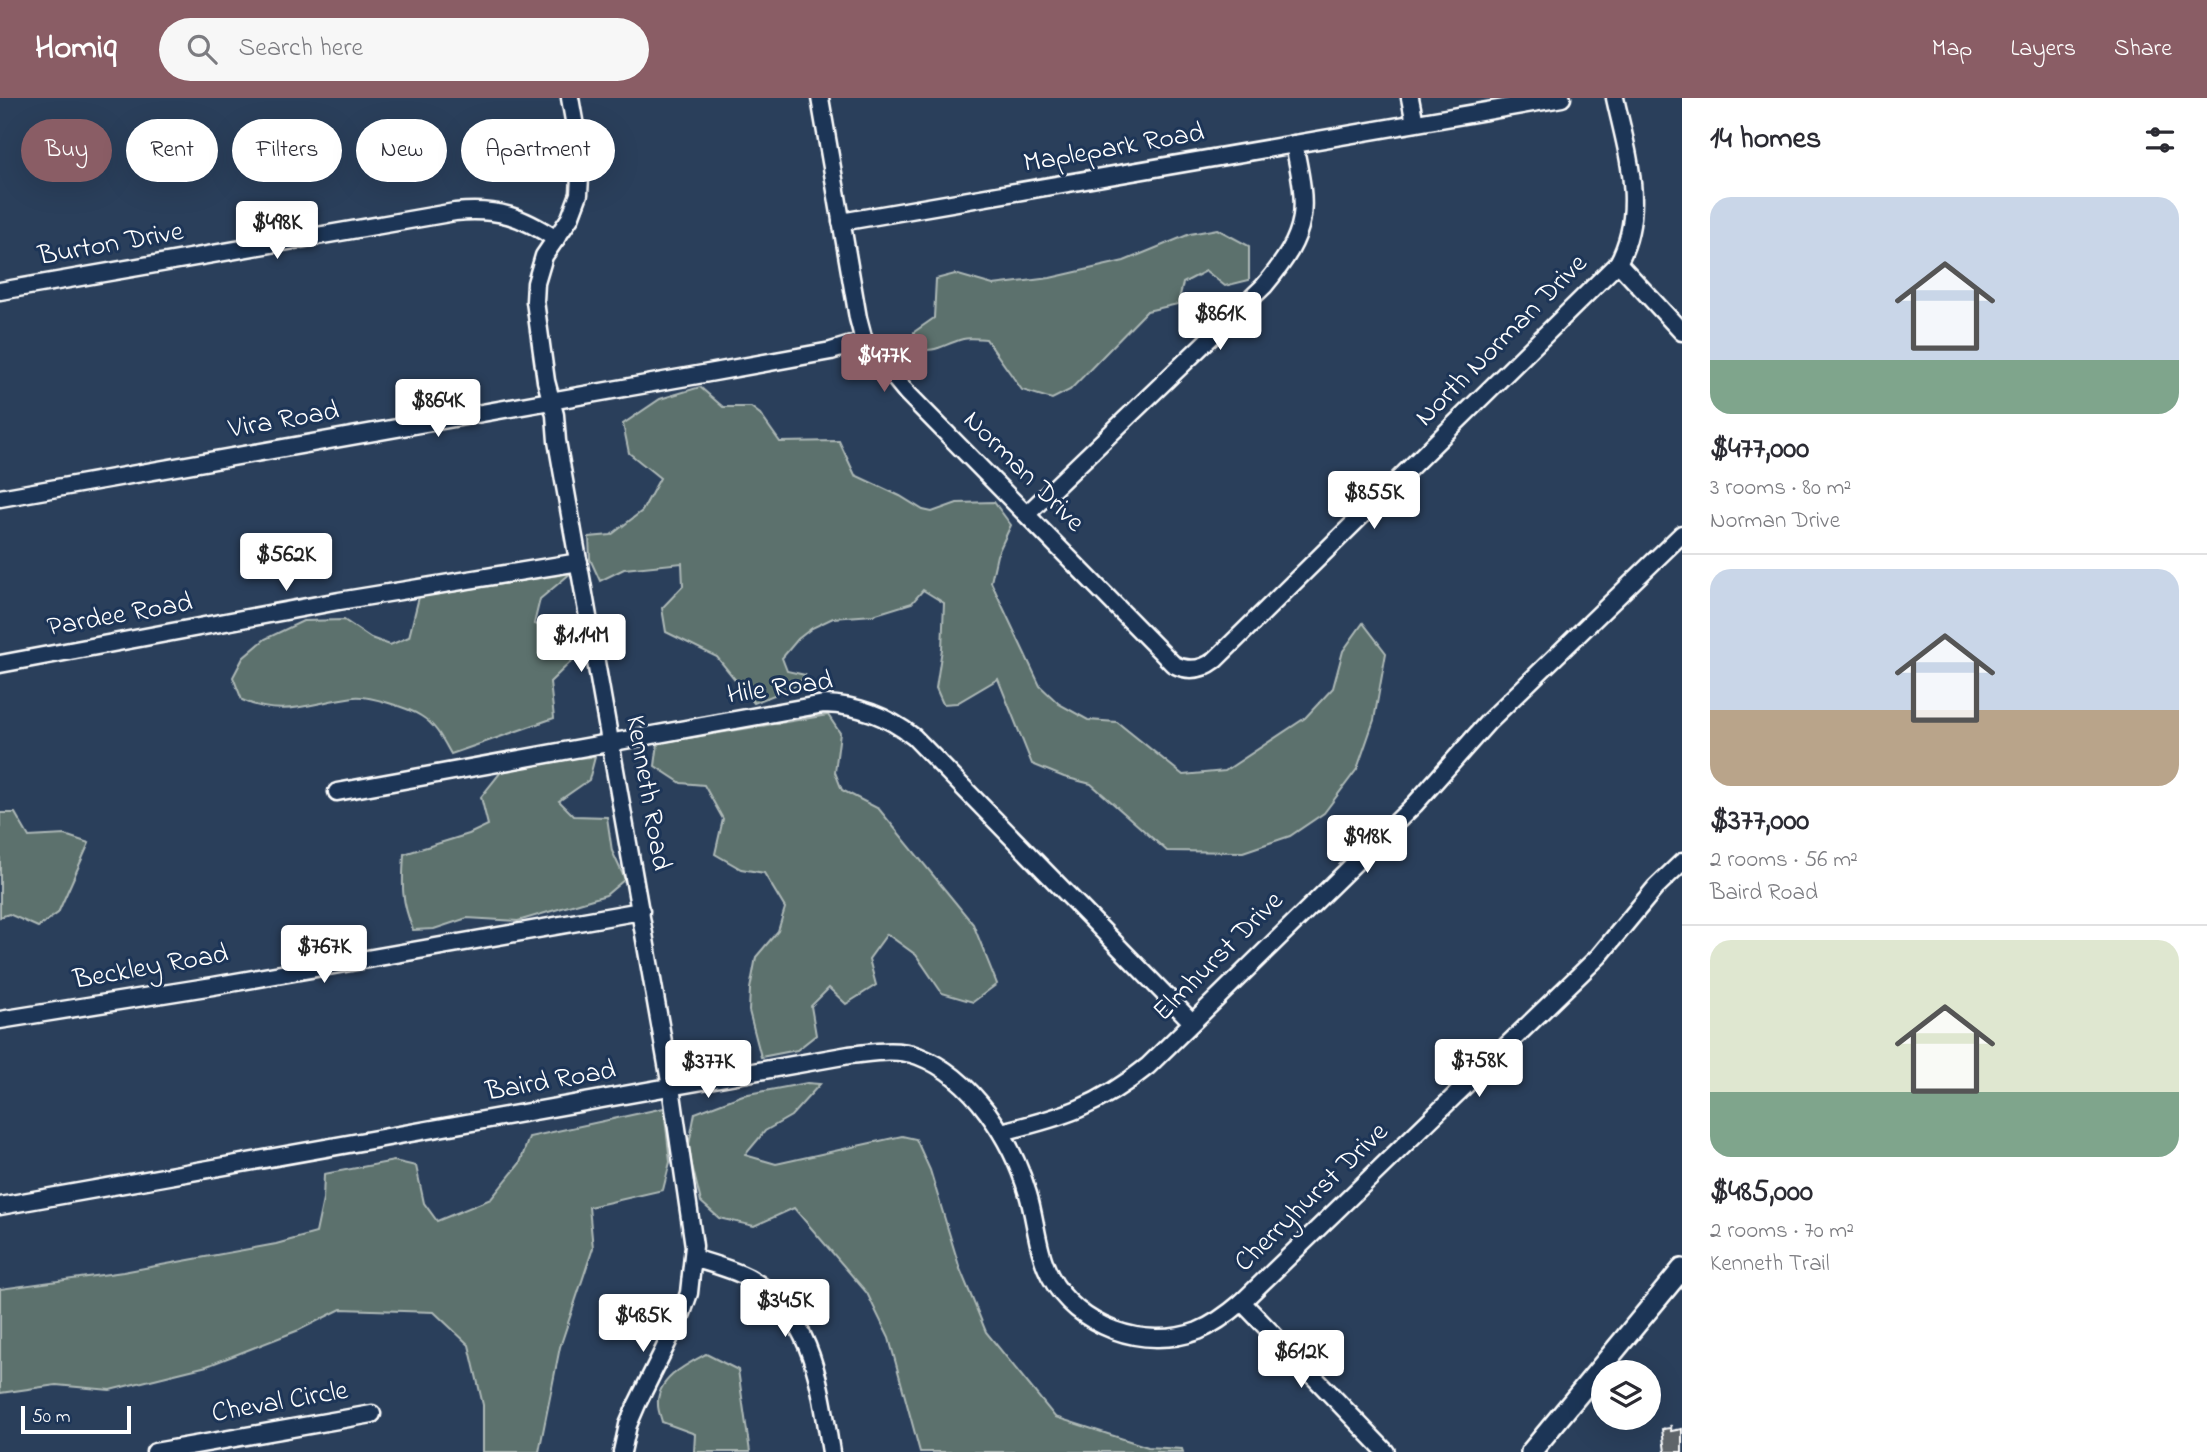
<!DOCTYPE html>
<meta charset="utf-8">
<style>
body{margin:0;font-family:"Indie Flower",sans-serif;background:#f7f7f7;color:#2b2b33;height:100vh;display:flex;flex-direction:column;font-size:26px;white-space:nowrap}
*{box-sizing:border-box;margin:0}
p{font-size:23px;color:#7c7c81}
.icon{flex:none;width:38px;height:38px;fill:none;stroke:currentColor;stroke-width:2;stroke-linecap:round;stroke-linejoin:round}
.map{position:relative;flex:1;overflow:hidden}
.side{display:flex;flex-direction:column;background:#fff;width:525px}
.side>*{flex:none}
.guide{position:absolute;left:21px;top:21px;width:665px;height:63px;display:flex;gap:14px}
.buttons{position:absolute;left:1591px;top:1262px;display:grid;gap:14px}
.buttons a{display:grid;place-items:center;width:70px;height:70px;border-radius:50%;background:#fff;box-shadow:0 7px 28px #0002;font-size:35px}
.scale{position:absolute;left:21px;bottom:18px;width:110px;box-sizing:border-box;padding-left:7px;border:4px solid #fff;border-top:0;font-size:19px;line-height:24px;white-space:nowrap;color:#fff;-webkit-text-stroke:5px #1d3557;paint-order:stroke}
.price{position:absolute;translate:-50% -60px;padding:0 16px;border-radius:7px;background:#fff;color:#222;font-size:23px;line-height:46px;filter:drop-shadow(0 2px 4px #0008)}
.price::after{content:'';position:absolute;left:50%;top:42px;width:21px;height:16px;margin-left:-10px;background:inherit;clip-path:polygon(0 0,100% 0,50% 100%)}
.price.active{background:#8a5d65;color:#fff}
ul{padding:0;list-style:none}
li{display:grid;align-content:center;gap:14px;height:371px;padding:0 28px}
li+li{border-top:2px solid #e1e1e2}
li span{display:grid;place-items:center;height:217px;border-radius:21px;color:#555}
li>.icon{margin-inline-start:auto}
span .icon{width:126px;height:126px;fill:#fffc;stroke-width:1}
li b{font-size:30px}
h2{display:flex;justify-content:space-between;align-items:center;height:84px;padding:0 28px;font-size:30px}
.chip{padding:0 24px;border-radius:32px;background:#fff;box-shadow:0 7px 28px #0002;font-size:24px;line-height:63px}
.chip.active{background:#8a5d65;color:#fff}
header{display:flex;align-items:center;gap:42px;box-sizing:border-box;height:98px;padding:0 35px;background:#8a5d65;color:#fff}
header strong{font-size:33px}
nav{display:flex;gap:38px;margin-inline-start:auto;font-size:24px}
.search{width:490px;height:63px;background:#f7f7f7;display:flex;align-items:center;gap:18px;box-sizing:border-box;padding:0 24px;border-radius:38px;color:#7c7c81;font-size:26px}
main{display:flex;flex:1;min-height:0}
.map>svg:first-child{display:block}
.green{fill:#5b716d;stroke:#adb8b6;stroke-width:2}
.building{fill:#5f656b;stroke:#fff;stroke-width:2}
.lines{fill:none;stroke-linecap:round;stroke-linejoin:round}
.minor-casing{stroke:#fff;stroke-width:21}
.major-casing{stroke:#fff;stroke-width:24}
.path{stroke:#fff;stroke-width:2.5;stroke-dasharray:2 5;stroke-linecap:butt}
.minor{stroke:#1d3557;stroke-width:16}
.major{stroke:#1d3557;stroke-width:19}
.labels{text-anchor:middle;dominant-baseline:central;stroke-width:6;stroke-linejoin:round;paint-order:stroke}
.street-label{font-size:28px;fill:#fff;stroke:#1d3557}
</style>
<header>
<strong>Homiq</strong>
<div class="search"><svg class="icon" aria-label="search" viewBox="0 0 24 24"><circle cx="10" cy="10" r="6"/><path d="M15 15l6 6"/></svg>Search here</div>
<nav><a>Map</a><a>Layers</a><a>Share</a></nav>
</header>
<main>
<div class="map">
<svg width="1682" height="1354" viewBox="0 0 1682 1354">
<rect width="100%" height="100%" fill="#2a3f5b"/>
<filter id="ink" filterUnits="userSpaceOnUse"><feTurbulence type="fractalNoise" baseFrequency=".0143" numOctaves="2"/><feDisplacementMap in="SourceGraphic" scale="14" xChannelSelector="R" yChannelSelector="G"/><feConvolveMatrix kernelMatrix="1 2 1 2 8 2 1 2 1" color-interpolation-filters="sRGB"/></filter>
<g filter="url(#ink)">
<g class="green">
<path d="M1217 131 1249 148V182L1225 188 1206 173 1183 185 1178 206 1147 213 1070 292 1052 301 1022 292 986 241C979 241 970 239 963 241 941 247 937 256 913 250L914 234 934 220 936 181 955 176 993 187 1050 180 1124 163 1190 136Z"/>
<polygon points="700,289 723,309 751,309 760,316 780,344 839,343 855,377 900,398 923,412 932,414 957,405 994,404 1011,427 997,457 991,484 1040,588 1059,606 1088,622 1117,624 1183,677 1225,673 1305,620 1333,590 1343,553 1363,525 1386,555 1374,622 1357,671 1324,715 1290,738 1243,754 1167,753 1091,686 1064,679 1032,666 998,581 957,605 943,606 936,590 942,551 944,505 923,492 912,505 873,517 833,520 812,530 798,541 782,560 787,573 805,577 797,588 754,605 717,559 666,534 662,510 683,488 682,465 624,471 600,483 590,461 589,439 611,437 642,413 660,380 629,355 623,326 660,301"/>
<path d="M571 475 540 501 534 526 571 534 581 554 550 584 554 620 451 656C443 642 436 627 421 618 409 610 367 597 354 599 312 604 283 621 242 602L233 579 243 560 265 541 303 523 344 522 371 540 390 547 409 539 419 499Z"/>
<polygon points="828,617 840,635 835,674 842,692 879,711 973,826 997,886 973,904 942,895 916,857 887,836 869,861 876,887 846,906 829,890 811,908 816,937 797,952 761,959 749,913 750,891 756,859 778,833 785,810 764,775 741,771 715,756 723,721 704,687 681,685 655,668 658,645"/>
<path d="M595 659 589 682 559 703 574 718 607 719 612 753 625 781 606 797 518 823 467 820 434 831 413 832C401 801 402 789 404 756L469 736 488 727 481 699 501 674 567 660Z"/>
<polygon points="0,715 15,715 29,739 65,737 89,745 58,815 38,829 9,816 0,819"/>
<polygon points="807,985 820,986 791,1018 765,1033 745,1057 776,1066 902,1038 916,1041 930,1072 960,1171 986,1234 1055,1319 1148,1349 1182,1351 1183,1354 920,1354 889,1240 867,1195 794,1110 754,1128 719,1120 701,1104 688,1051 695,1015 743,997"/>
<polygon points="664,1010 670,1064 663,1092 589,1109 593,1150 560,1249 539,1354 483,1354 483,1307 469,1247 434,1214 341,1211 299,1232 207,1268 110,1292 56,1287 0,1295 0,1191 123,1174 276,1146 316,1135 323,1102 324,1076 394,1063 416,1068 424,1105 437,1123 491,1101 520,1065 529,1039"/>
<path d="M706 1256 738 1272 750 1354H694L695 1336 662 1324C661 1319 658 1313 658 1307 656 1281 687 1266 706 1256Z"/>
</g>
<polygon class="building" points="1670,1330 1671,1333 1682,1331 1682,1354 1665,1354 1662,1331"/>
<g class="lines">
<defs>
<g id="minor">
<polyline points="570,0 581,62 579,96 570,120 544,158 536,185 535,203 546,283 555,317 557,343 671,989 694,1148 689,1195 682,1215 637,1306 628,1327 622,1354"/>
<path d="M820 0 858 220 864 243 907 295 1173 566C1188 574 1202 572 1215 562L1618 165C1647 112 1627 55 1615 0"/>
<polyline points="1410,0 1415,25"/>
<polyline points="841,124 1562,0"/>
<polyline points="1618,165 1682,234"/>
<path d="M0 193 455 114C498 110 521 118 556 141"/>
<polyline points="0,400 692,278 831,253 864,243"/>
<path d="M1027 416 1264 188C1310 133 1308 113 1294 46"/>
<polyline points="0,566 339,503 579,464"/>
<path d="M337 694 824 606C859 607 887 618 914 639L1191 923"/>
<polyline points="0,922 213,888 641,813"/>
<path d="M1001 1034C1063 1019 1097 1009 1148 968L1415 706 1488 624 1682 436"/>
<path d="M0 1108 849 957C871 955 896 950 918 958 973 979 1012 1042 1028 1096 1036 1123 1037 1153 1050 1178 1077 1229 1144 1253 1198 1233 1215 1226 1228 1216 1242 1204L1599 858 1656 789 1682 764"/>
<path d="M693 1160C712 1166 732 1171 749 1180 814 1216 820 1289 831 1354"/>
<polyline points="1242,1204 1386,1354"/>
<polyline points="155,1354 372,1316"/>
</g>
<polyline id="major" points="1531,1354 1682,1171"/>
</defs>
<use href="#minor" class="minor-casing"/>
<use href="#major" class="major-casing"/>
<polyline class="path" points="1663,1331 1671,1328 1676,1332"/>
<use href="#minor" class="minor"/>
<use href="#major" class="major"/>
</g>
</g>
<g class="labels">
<g class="street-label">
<text transform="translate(1114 51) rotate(-10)">Maplepark Road</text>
<text transform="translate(111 147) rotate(-10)">Burton Drive</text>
<text transform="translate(1502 243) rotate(-45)">North Norman Drive</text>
<text transform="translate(284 323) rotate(-10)">Vira Road</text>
<text transform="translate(1023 374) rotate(45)">Norman Drive</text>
<text transform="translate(120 518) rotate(-10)">Pardee Road</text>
<text transform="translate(780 591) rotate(-8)">Hile Road</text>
<text transform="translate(647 695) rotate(80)">Kenneth Road</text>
<text transform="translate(1219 859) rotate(-45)">Elmhurst Drive</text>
<text transform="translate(151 870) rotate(-10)">Beckley Road</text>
<text transform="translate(551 984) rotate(-10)">Baird Road</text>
<text transform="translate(1312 1100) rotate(-44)">Cherryhurst Drive</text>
<text transform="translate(280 1305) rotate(-10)">Cheval Circle</text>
</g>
</g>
</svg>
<div class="buttons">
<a><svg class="icon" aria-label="layers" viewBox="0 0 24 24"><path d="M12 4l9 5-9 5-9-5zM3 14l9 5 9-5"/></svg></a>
</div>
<div class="scale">50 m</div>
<b class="price" style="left:277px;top:163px">$498K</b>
<b class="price" style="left:1220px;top:254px">$861K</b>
<b class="price active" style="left:884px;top:296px">$477K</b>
<b class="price" style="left:438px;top:341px">$864K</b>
<b class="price" style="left:1374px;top:433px">$855K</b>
<b class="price" style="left:286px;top:495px">$562K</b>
<b class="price" style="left:581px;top:576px">$1.14M</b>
<b class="price" style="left:1367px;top:777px">$918K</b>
<b class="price" style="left:324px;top:887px">$767K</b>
<b class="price" style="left:1479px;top:1001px">$758K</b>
<b class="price" style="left:708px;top:1002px">$377K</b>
<b class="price" style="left:785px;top:1241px">$345K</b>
<b class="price" style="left:643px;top:1256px">$485K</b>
<b class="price" style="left:1301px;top:1292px">$612K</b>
<div class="guide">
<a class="chip active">Buy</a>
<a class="chip">Rent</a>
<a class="chip">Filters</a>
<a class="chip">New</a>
<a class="chip">Apartment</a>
</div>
</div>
<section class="side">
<h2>14 homes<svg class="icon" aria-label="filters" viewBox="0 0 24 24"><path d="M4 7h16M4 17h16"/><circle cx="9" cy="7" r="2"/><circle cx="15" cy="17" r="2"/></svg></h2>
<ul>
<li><span style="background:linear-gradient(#c9d6e8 75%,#7fa58c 0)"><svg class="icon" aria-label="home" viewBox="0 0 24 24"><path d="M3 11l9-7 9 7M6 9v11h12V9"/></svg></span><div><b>$477,000</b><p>3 rooms · 80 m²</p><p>Norman Drive</p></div></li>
<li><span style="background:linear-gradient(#c9d6e8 65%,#b9a48a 0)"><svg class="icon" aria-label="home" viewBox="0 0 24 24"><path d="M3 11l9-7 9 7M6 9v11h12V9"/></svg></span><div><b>$377,000</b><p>2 rooms · 56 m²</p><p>Baird Road</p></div></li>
<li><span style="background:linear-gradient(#dfe7d0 70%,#7fa58c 0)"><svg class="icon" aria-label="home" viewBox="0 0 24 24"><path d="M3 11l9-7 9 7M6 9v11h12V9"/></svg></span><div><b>$485,000</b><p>2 rooms · 70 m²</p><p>Kenneth Trail</p></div></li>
</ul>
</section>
</main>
